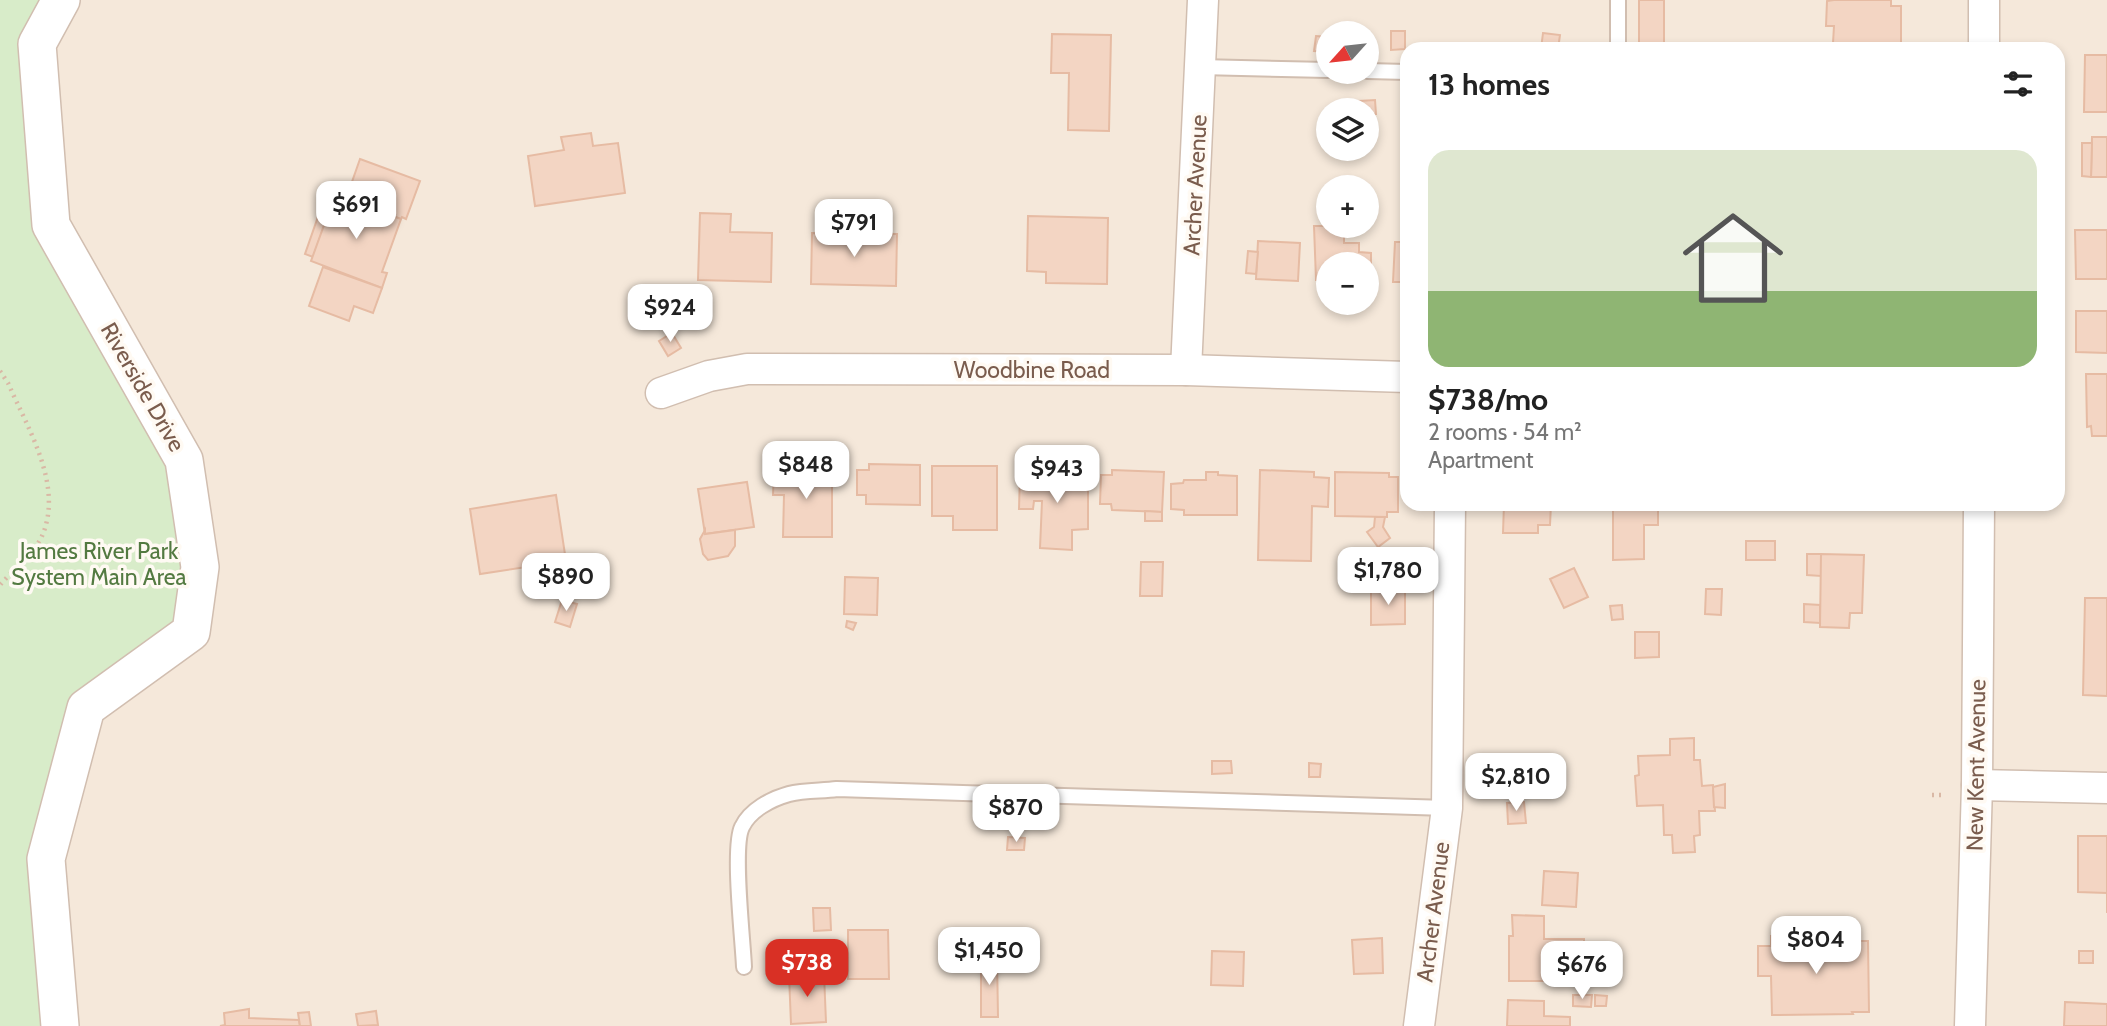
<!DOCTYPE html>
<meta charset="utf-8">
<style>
body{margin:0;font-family:Cabin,sans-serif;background:#f2f2f2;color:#222;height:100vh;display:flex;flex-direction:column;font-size:26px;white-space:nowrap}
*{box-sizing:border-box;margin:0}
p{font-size:23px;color:#767676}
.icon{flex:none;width:38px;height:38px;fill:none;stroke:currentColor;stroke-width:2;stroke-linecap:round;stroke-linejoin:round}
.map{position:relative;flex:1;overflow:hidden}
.panel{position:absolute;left:1400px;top:42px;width:665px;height:469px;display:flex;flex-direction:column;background:#fff;border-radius:21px;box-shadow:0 4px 10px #0003}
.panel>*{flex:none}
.needle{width:46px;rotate:243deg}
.fabs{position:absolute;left:1316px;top:21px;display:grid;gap:14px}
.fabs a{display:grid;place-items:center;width:63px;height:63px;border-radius:50%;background:#fff;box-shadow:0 4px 10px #0003;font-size:35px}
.price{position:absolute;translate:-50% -60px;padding:0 16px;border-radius:14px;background:#fff;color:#222;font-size:23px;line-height:46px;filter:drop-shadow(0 2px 4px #0008)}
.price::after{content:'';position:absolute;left:50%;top:42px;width:21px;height:16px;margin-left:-10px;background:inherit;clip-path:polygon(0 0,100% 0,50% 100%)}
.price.active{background:#d93025;color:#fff}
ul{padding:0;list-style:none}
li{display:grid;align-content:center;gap:14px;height:371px;padding:0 28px}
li+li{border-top:2px solid #e0e0e0}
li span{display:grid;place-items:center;height:217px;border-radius:21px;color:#555}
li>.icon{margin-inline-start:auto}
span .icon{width:126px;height:126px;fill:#fffc;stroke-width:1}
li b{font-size:30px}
h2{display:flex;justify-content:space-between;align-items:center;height:84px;padding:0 28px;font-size:30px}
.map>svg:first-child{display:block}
.residential{fill:#f5e8da;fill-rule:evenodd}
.green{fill:#d8ecc9}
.building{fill:#f3d5c3;stroke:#e6bba3;stroke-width:2}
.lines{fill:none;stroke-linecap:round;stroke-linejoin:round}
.service-casing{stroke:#d1beb0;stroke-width:18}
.minor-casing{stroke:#d1beb0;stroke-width:33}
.tertiary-casing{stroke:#d1beb0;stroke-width:40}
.path{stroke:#d9b8a5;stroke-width:4.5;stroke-dasharray:2 5;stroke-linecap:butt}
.service{stroke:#fff;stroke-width:14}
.minor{stroke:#fff;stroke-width:30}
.tertiary{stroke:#fff;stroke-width:37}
.labels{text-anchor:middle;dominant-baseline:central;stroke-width:7;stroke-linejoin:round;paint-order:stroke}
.street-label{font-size:23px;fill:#7a5c4d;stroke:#fffaf3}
.park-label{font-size:23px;fill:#537a41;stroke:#fffaf3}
</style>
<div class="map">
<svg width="2107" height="1026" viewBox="0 0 2107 1026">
<rect width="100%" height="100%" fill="#fdf6ec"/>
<path class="residential" d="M61 0H2107V1026H60L51 225 37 44ZM1328 33H1367V72H1328ZM1407 49H2058V504H1407ZM1328 110H1367V149H1328ZM1328 187H1367V226H1328ZM1328 264H1367V303H1328Z"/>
<polygon class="green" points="0,0 61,0 37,44 51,225 184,460 191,632 86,708 46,859 60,1026 0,1026"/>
<g class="building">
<rect x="1639" y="0" width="25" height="44"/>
<polygon points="1834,0 1891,0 1891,6 1901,6 1901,43 1833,43 1834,26 1826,26 1827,1"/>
<polygon points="1391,31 1405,31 1405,49 1391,50"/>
<polygon points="1543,33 1560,35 1558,49 1541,49"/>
<polygon points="1052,34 1111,35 1109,131 1068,130 1069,73 1051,73"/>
<polygon points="1316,36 1328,37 1328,52 1314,51"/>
<polygon points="2085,55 2107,55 2107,112 2084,112"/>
<polygon points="1375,100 1376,114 1367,114 1367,110 1360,110 1359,101"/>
<polygon points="591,133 593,146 618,143 625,193 535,206 528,156 564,150 561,137"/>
<polygon points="2092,137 2107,137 2107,177 2091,177"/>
<polygon points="2082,143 2092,143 2091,177 2082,176"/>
<polygon points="360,159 420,181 406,219 402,217 401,219 346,199"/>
<polygon points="327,191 335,195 313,257 305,254"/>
<polygon points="335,195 401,219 382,272 387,273 382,288 311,261"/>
<polygon points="700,213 731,214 730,232 772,233 771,282 698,280"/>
<polygon points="1028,216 1108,218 1107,284 1046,283 1046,272 1027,271"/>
<polygon points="872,222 887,223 887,234 872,234"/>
<polygon points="1314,226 1344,226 1344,243 1359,243 1359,252 1371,253 1371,275 1367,275 1367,264 1328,264 1328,280 1316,280"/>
<polygon points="2075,230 2107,230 2107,279 2076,279"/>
<polygon points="812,233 897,234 896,286 811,284"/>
<polygon points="1258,241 1300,243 1298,281 1256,279"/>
<polygon points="1395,242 1407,242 1407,282 1393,282"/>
<polygon points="1248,251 1258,252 1256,274 1246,273"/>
<polygon points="323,267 382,288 373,313 354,306 349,321 309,306"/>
<polygon points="2076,311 2107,311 2107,353 2076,352"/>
<polygon points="672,333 681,348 668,356 659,341"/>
<polygon points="2086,374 2107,374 2107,436 2092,436 2091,426 2087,427"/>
<polygon points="869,464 920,465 920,505 866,504 866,495 857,495 857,470 869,470"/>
<polygon points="932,466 997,466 997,530 953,530 953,516 932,516"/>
<polygon points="1073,467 1084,468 1084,475 1088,475 1088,529 1072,530 1072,550 1040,548 1042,501 1034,501 1033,509 1019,509 1020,473 1074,474"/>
<polygon points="774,468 832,468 832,537 783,537 784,495 773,495"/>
<polygon points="1112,470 1164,472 1162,512 1112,510 1111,504 1100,504 1101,475 1112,475"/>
<polygon points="1260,470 1314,472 1314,477 1329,478 1328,507 1312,506 1311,561 1258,560"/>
<polygon points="1206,472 1218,472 1218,475 1237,476 1237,515 1184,515 1184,510 1171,509 1171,484 1183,483 1184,480 1206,480"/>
<polygon points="1335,472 1389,473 1389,477 1398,477 1398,512 1387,512 1387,517 1335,516"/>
<polygon points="747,482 754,527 705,534 698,489"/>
<polygon points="556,495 566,561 480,574 470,509"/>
<polygon points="1504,504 1551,504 1550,525 1538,525 1538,533 1503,533"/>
<polygon points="1613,504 1658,504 1658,525 1644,525 1644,559 1613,560"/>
<polygon points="1145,511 1162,512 1162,521 1145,521"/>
<polygon points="1375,517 1385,517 1383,527 1390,538 1378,547 1367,532 1374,527"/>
<polygon points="705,530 705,534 735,530 735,546 728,556 708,560 703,554 700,539"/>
<rect x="1746" y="541" width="29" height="19"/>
<polygon points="1807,554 1821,554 1821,576 1807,575"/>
<polygon points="1821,554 1864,555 1862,613 1850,613 1849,628 1820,627"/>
<polygon points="1141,562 1163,562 1162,596 1140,596"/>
<polygon points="1574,568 1588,597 1564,608 1550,579"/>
<polygon points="845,577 878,578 877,615 844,614"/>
<polygon points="1405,589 1405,624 1371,625 1371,590"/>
<polygon points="1706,589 1722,589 1721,615 1705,614"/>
<polygon points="2085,598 2107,598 2107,696 2083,695"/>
<polygon points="562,600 577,604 570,627 555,622"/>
<polygon points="1804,604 1820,605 1820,623 1804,622"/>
<polygon points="1622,605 1623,619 1612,620 1610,606"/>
<polygon points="847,621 856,623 853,630 846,627"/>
<polygon points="1635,632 1659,632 1659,657 1635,658"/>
<polygon points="1694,738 1694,760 1700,760 1702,786 1713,785 1715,811 1699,811 1700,835 1694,836 1695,852 1673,853 1672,835 1664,835 1663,805 1637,806 1635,776 1639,775 1638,756 1670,755 1670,739"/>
<polygon points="1212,761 1231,761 1232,773 1212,774"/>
<polygon points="1309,763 1321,764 1320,777 1309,777"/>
<polygon points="1725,784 1725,808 1714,807 1713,787"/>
<polygon points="1524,802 1526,823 1508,824 1507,803"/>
<polygon points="2078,836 2107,836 2107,913 2107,893 2078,892"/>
<polygon points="1008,837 1025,838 1024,850 1007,850"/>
<polygon points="1544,871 1578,873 1576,907 1542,905"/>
<polygon points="813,908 830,908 831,930 814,931"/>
<polygon points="1512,915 1544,916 1544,939 1584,939 1584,966 1564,965 1564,981 1509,981 1509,936 1513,936"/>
<polygon points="848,930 888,930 889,979 848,979"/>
<polygon points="1771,936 1806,936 1806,949 1823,949 1823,941 1868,941 1869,1012 1852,1012 1853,1014 1772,1015 1771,976 1758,976 1758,946 1771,946"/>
<polygon points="1382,938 1383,973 1354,974 1352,940"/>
<polygon points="1212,951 1244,952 1243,986 1211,985"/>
<rect x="2079" y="951" width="14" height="12"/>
<polygon points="981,957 997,957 998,1017 981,1017"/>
<polygon points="1564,965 1580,966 1581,980 1564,980"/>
<polygon points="824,974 826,1022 791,1024 789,975"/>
<polygon points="1573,995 1592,995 1591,1007 1573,1006"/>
<polygon points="1595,995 1607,996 1606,1006 1595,1006"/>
<polygon points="1508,1000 1544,1001 1544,1016 1570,1017 1570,1026 1507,1026"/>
<polygon points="2065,1002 2107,1004 2107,1026 2064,1026"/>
<polygon points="249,1009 249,1018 299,1020 300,1026 220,1026 225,1025 224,1013"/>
<polygon points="376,1011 378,1025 358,1026 356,1014"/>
<polygon points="309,1012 311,1026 300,1026 298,1013"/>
</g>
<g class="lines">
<defs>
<g id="service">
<polyline points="1618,49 1618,0"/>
<polyline points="1200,67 1328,70"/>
<polyline points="1367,71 1407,72"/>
<path d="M744 967C743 941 732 847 742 827 750 810 771 799 789 794 804 790 822 791 837 789L1447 808"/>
</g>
<g id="minor">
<polyline points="1984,49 1984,0"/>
<polyline points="1186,370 1203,0"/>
<polyline points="661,393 709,376 747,369 1186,370 1407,377"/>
<polyline points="1977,785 2107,788"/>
<polyline points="1419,1026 1447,808 1450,504"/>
<polyline points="1970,1026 1977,785 1979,504"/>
</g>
<polyline id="tertiary" points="60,1026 46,859 86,708 191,632 200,567 184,460 51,225 37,44 61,0"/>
</defs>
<use href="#service" class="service-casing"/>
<use href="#minor" class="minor-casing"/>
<use href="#tertiary" class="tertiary-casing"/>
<g class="path">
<path d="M0 371 8 383C28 429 64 486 42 536 37 549 10 573 0 585"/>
<polyline points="1932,795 1945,795"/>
</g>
<use href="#service" class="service"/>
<use href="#minor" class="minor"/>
<use href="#tertiary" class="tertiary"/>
</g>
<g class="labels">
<g class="street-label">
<text transform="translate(1195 185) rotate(-87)">Archer Avenue</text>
<text x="1032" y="370">Woodbine Road</text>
<text transform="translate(143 387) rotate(60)">Riverside Drive</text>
<text transform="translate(1976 765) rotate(-89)">New Kent Avenue</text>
<text transform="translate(1433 912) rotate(-83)">Archer Avenue</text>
</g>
<g class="park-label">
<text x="99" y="551">James River Park<tspan x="99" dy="26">System Main Area</tspan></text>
</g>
</g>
</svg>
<div class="fabs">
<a><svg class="needle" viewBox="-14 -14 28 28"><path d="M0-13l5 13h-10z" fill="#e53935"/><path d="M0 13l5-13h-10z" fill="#767676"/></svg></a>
<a><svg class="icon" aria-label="layers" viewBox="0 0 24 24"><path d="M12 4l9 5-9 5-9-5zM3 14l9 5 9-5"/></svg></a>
<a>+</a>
<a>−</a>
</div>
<b class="price" style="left:356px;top:241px">$691</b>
<b class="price" style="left:854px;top:259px">$791</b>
<b class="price" style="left:670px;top:344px">$924</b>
<b class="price" style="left:806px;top:501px">$848</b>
<b class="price" style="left:1057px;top:505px">$943</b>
<b class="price" style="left:1388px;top:607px">$1,780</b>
<b class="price" style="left:566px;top:613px">$890</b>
<b class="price" style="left:1516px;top:813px">$2,810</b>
<b class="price" style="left:1016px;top:844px">$870</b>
<b class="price" style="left:1816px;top:976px">$804</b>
<b class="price" style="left:989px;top:987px">$1,450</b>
<b class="price active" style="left:807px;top:999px">$738</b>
<b class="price" style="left:1582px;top:1001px">$676</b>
<section class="panel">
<h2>13 homes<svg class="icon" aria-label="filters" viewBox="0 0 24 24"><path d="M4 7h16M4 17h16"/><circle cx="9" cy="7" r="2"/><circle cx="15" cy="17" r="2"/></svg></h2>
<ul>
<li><span style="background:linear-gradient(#dfe7d0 65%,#8fb573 0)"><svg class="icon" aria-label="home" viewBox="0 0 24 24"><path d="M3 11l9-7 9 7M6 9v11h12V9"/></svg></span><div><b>$738/mo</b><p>2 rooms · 54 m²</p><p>Apartment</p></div></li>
</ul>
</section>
</div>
